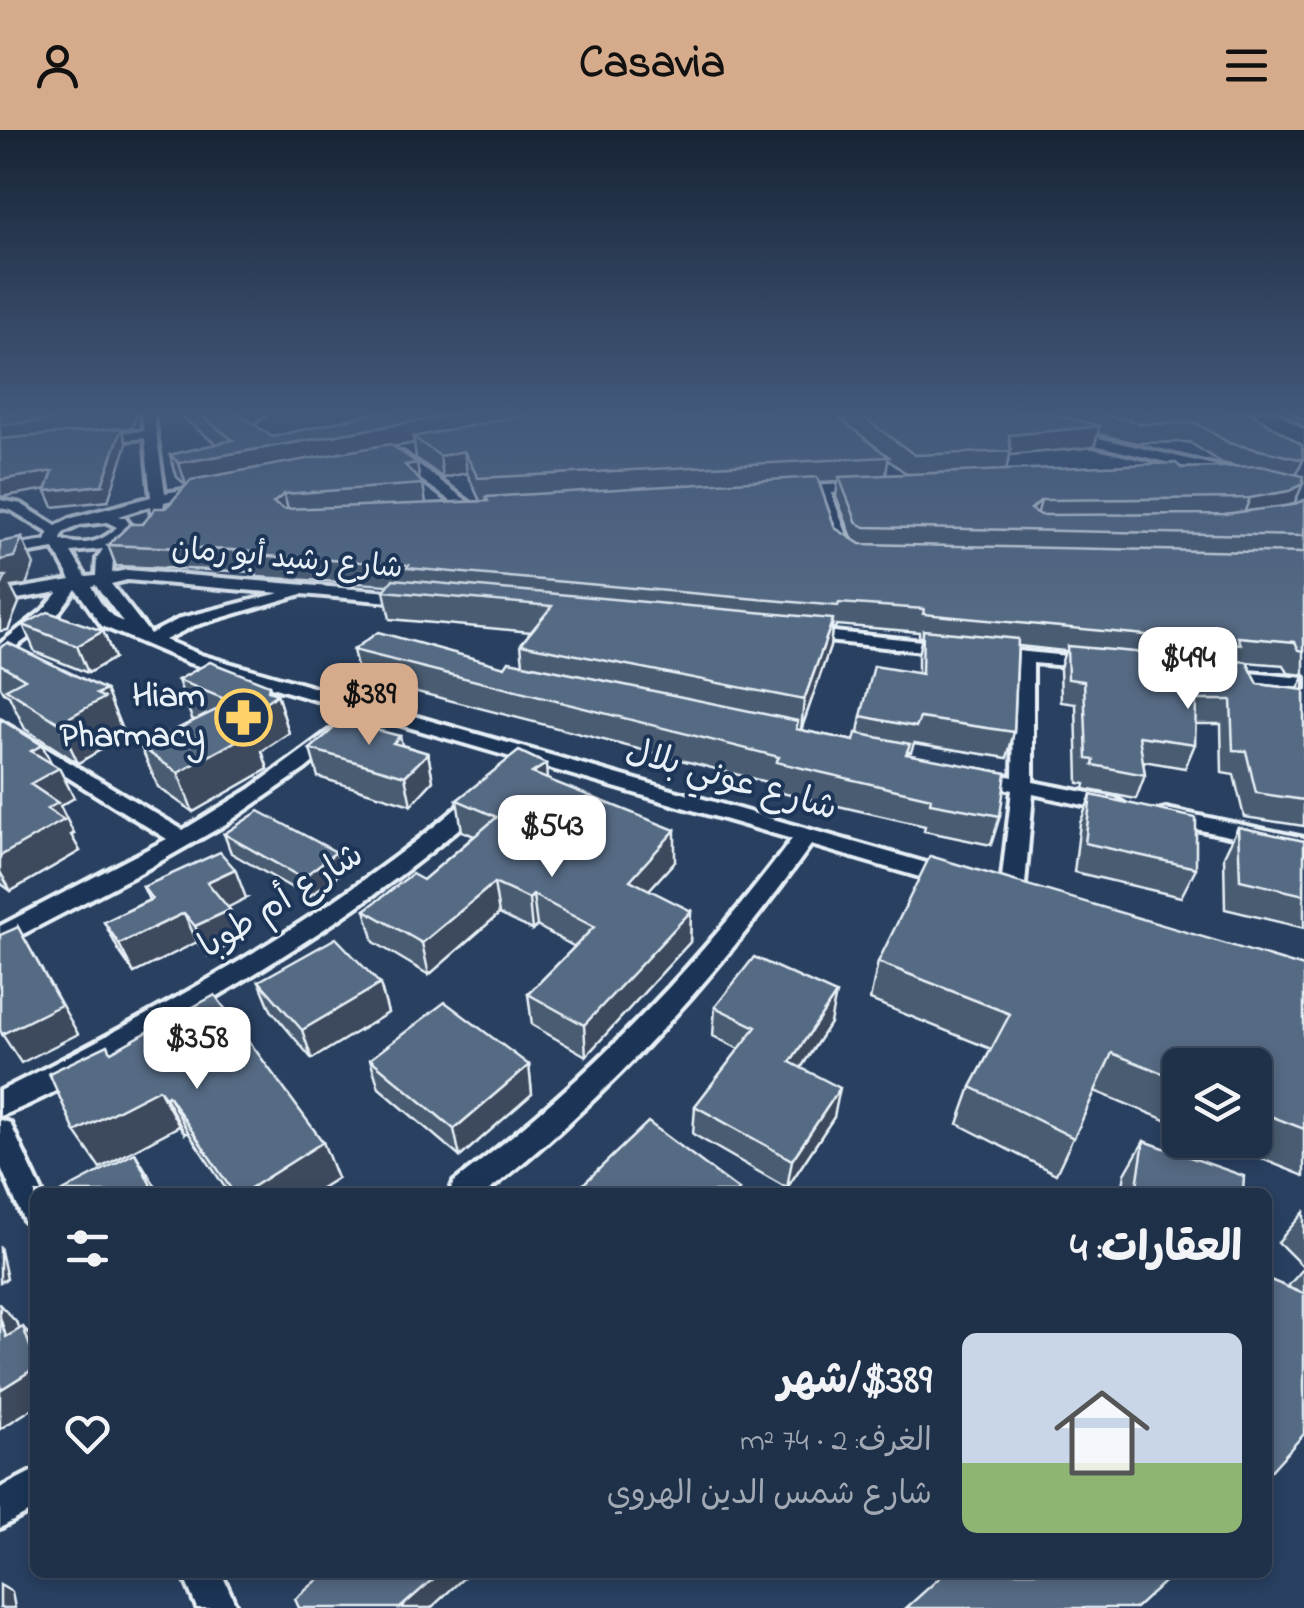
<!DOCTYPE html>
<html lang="ar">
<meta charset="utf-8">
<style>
body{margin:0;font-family:"Indie Flower","Playpen Sans Arabic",sans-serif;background:#2c3c53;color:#f1f3f6;direction:rtl;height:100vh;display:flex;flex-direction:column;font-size:38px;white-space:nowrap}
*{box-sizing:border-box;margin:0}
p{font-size:32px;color:#a1a9b4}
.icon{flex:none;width:55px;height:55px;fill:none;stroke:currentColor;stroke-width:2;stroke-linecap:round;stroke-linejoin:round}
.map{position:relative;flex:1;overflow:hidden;direction:ltr}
.panel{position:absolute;left:30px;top:1058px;width:1242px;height:390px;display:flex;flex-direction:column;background:#1f3049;border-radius:15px;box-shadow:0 5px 15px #0003,0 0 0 2px #3c4b61;direction:rtl}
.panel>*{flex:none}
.fabs{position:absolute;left:1162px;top:918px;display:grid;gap:20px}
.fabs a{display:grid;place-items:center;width:110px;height:110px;border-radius:15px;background:#1f3049;box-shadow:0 5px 15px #0003,0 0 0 2px #3c4b61;font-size:50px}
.price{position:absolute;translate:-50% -85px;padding:0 22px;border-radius:20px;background:#fff;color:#222;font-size:32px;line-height:65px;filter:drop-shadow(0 2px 5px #0008)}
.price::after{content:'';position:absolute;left:50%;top:60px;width:30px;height:22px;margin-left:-15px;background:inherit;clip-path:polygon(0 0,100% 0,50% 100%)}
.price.selected{background:#d6ab8b;color:#111}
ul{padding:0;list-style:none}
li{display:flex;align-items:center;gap:30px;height:250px;padding:0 30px}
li+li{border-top:2px solid #3c4b61}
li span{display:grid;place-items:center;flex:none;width:280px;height:200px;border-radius:15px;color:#555}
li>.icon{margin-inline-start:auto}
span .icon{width:120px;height:120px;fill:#fffc;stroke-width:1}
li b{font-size:42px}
h2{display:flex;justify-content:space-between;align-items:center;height:120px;padding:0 30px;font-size:42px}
header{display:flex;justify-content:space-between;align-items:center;height:130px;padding:0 30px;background:#d6ab8b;color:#111;font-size:45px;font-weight:700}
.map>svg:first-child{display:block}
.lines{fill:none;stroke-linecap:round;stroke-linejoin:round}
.street-casing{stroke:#e8f1f8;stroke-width:8}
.primary-casing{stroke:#e8f1f8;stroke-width:7}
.highway-casing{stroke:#e8f1f8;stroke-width:8}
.street{fill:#1d3557;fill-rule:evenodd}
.primary{fill:#1d3557;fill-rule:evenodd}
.highway{fill:#1d3557;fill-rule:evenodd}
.wall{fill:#495b71;stroke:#e8f1f8;stroke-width:2.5;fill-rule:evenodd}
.shaded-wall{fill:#3c4a5c;stroke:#e8f1f8;stroke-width:2.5}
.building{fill:#556a83;stroke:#e8f1f8;stroke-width:2.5}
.labels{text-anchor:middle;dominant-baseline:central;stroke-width:8;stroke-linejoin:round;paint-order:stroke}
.far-street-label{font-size:30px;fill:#e8f1f8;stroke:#1d3557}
.poi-label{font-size:35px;font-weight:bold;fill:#e8f1f8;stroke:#1d3557;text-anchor:end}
.street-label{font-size:35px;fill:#e8f1f8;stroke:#1d3557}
</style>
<header><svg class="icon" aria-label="menu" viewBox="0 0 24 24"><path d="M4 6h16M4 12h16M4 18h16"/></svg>Casavia<svg class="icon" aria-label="person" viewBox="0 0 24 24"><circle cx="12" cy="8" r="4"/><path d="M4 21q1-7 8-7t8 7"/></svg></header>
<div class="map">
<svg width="1304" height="1478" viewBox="0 0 1304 1478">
<rect width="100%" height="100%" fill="#294061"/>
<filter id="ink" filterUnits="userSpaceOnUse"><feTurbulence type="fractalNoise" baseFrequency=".01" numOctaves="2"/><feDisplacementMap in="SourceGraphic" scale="20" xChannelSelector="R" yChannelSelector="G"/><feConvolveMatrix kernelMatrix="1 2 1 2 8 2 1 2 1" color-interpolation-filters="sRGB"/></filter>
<g filter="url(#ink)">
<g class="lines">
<defs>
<g id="street">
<path d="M141 282H153L165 363 206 356 213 360 164 372 162 386H152L150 376 118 386 125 388 132 397 113 429 112 443 127 440 413 464 421 469 413 474 302 464 193 496 165 510 201 525 958 742 961 748 950 756 811 715C717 846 613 963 487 1062H450L454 1052C584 954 694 840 792 709L189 533 102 496 76 459 54 489 0 528V514L42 481 58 462 0 472V462L71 450 54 419 0 428V418L46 411 49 403 11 380 0 378V370L21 374 56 396 72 388 151 367 145 308 93 313 87 309 93 305 144 301ZM107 392 117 397C102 413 82 417 61 410L63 403 80 395ZM103 419 97 429 96 446 86 447 71 422ZM127 450 280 463 181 488 150 504 111 454ZM96 455 97 457 123 492C107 486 99 471 91 456Z"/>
<polygon points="1069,301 1238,341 1240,344 1233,348 1065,308 1065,302"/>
<polygon points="393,323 403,323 478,379 466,382 393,329"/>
<polygon points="864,353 871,357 869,360 831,363 851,416 859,425 851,430 836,418 817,364 792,365 785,361 792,357"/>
<polygon points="804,499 951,514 960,519 951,524 798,508 798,500"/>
<polygon points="988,518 1096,529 1096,537 1090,538 1033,533 1033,652 1115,668 1126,675 1115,682 1033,664 1024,765 1012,773 1000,765 1012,660 968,650 965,646 975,640 1013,647 1015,531 982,527 979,523"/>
<polygon points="1226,541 1304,548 1304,558 1220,550 1220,542"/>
<polygon points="0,591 183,700 250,659 329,601 343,601 346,605 305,639 224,695 138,744 0,816 0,796 167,709 0,605"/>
<path d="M480 662 487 664 490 669 487 674C385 766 267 838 148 907 101 934 51 968 0 986V961C165 878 333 786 473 664Z"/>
<polygon points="1166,679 1304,708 1304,722 1158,691 1155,686 1158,681"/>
<polygon points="0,990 10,993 42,1062 35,1062 35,1095 24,1091 0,1035"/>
<polygon points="35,1340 35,1379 0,1398 0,1358"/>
<polygon points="182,1442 221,1442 237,1478 197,1478"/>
</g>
<polygon id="primary" points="1293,282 1304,282 1304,289"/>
<polygon id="highway" points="1250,282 1277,282 1304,300 1304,318"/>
</defs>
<use href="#street" class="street-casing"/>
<use href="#primary" class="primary-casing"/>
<use href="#highway" class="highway-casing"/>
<use href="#street" class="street"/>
<use href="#primary" class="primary"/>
<use href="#highway" class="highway"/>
</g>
<g class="wall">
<path d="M175 282H272L254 295 272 307 379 282H1250L1303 330 1297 344 1294 374 1304 370V545L1288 543 1284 535 1233 531 1258 554 1298 559 1304 547V696L1244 687 1234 645 1222 643 1221 594H1195V614L1185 638 1143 631 1145 645 1136 669 1084 659 1085 654 1078 653 1076 574 1061 572 1060 538 1065 521 1018 516 1014 602 1007 628 914 613 911 622H908V625L1000 686 991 715 924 701 925 696 773 661 774 654 359 547 353 520 505 537 523 534 521 514 531 502 390 489 384 461 389 455 257 447 256 442 116 436 108 415 166 378 186 355 177 347 170 325 216 314ZM1098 304 1137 313 1189 312 1222 333 1239 337 1006 340 1010 325 1094 317ZM414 313 416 328 443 348 467 343 480 371 426 373 423 354 419 351 417 333 394 317ZM888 330 907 344 886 345ZM838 351 836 366 853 410 835 398 819 352ZM836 495 919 502V507H922L918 525V543L861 586 858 603 854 611 801 600 830 517 832 498 835 499Z"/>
<polygon points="23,495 103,501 114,528 88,543 35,522"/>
<polygon points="0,517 106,560 122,600 119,602 121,608 78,633 25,599 9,566 4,563 0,556"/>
<polygon points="178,550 269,555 271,562 277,564 289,603 262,621 268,639 193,682 158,657 141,617 195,590 192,589"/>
<polygon points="0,593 42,615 51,633 59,638 74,668 60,676 74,704 71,705 80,721 11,761 0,753"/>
<polygon points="400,606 402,615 428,623 433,651 411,675 318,647 310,619"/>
<polygon points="547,649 675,731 649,760 691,781 690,812 586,926 532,895 528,864 575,817 537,796 532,800 499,784 429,845 374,812 365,780 423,750 474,706 462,701 457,670"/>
<polygon points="1091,665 1196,738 1181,767 1074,742 1080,693"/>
<polygon points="1238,697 1304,711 1304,798 1225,779 1224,726"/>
<polygon points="224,704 342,742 308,767 231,723"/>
<polygon points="143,757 246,768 227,777 241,809 208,826 197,812 134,843 119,821 104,792 149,770"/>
<polygon points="878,832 1304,837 1304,1046 1215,1010 1255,1010 1255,935 1180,935 1180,996 1095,961 1056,1044 958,994 971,957 991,919 870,870"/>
<polygon points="259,851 380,854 388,883 312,929 271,880"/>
<polygon points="715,877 830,893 801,938 834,987 787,1058 693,1004 695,976 739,919 713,906"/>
<polygon points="111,922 337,1048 315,1062 228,1062 188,1002 185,1004 179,996 100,1038"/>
<polygon points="370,929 529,935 532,964 460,1027 379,958"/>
<polygon points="1144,1011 1243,1062 1122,1062 1125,1044"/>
<polygon points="1304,1082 1304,1138 1278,1112"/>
<polygon points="1304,1138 1304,1304 1289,1155"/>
</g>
<g class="shaded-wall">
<polygon points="127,282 137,282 132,298 122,299 127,314 108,371 53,377 46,361 102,355 0,310 0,295"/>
<polygon points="237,282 272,282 242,304"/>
<polygon points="466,282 582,282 413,307 414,313 186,355 179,333"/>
<polygon points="667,282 749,282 666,304"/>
<polygon points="837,282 846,282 844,296"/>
<polygon points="1100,296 1094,317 1010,325 1009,305"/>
<polygon points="464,321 467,343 443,348 440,326"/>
<polygon points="417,333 420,353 405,335"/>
<polygon points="53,341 59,357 0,367 0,350"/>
<polygon points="1303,354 1294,374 1242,388 1250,368"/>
<polygon points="284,364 289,384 273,373"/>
<polygon points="1041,370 1036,390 1031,379"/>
<polygon points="22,408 34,435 26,455 11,457 19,473 8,500 0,501 0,430"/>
<polygon points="833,489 830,517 801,600 804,570"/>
<polygon points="103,501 114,528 88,543 77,516"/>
<polygon points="269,555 273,568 277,564 289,603 262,621 268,639 193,682 178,643 239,590 268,561"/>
<polygon points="106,560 122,600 119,602 121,608 78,633 59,593 97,564"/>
<polygon points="42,615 55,640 59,638 74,668 60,676 74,704 71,705 80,721 11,761 0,742 0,726 30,654 31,621"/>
<polygon points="428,623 433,651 411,675 405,646"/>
<polygon points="546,634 548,665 532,643"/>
<polygon points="675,700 675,731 630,781 630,750"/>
<polygon points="336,722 342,742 308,767 302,748"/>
<polygon points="235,739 246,768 219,782 207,752"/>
<polygon points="494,753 499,784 429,845 422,813"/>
<polygon points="533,765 537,796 532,800 529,769"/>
<polygon points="230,780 241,809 208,826 195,796"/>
<polygon points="691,781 690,812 586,926 584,895"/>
<polygon points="184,783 197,812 134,843 119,814"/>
<polygon points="18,797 78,904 21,933 2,904"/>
<polygon points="380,854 388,883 312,929 302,900"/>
<polygon points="836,864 830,893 786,961 790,932"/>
<polygon points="529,935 532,964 460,1027 454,999"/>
<polygon points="840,958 834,987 787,1058 792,1030"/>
<polygon points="159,959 179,996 100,1038 75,1002"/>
<polygon points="168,965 188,1002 185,1004 165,967"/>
<polygon points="323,1012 337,1048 315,1062 244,1062"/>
<polygon points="135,1023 159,1062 154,1062"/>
<polygon points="0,1116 7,1149 0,1152"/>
<polygon points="0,1175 18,1194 31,1232 6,1207 0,1188"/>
<polygon points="23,1197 35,1210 35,1230"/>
<polygon points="35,1238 35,1277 0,1299 0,1260"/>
<polygon points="441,1442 470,1442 431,1478 400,1478"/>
<polygon points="0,1455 12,1462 15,1478 0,1478"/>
</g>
<g class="building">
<polygon points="25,282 127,282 0,295 0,285"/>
<polygon points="196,282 237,282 272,307 379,282 466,282 179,333 170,325 233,310"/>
<polygon points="542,282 667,282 677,290 714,282 837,282 839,288 889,327 478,348 464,321 440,326 413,307"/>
<polygon points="856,282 1042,282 1100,296 1009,305 1011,321 915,325"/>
<polygon points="1093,282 1250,282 1302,315 1303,330 1229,313 1196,293 1143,294"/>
<polygon points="122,298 102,355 46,361 53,341 0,350 0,309"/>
<polygon points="390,314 417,333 405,335 423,354 284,364 273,373 284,379 488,371 486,367 817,347 835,398 860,414 1304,423 1304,521 1299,520 1295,512 1238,507 1241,514 923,484 924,479 839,473 838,476 407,438 409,435 251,425 254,421 108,415 130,394 143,394 155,378 166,378 191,350"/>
<polygon points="1176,333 1181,338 1261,336 1303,346 1303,354 1289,361 1250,368 1041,370 1031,379 1041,385 1224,384 1292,375 1304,370 1304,406 865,397 857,393 839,347"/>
<polygon points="22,408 14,427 0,430 0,412"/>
<polygon points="0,446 6,446 0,459"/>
<polygon points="393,449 833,489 804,570 521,514 552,476 384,461"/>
<polygon points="48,482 103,501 77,516 23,495"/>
<polygon points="923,500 1018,509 1014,602 920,588 916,597 861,586 874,536 922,544"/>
<polygon points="378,502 505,537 509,531 798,591 796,599 854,611 856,603 910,614 906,624 1006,643 1000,686 930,673 931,668 776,632 779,627 353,520"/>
<polygon points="8,513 106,560 97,564 104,568 59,593 6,559 25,549 0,534 0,517"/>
<polygon points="1067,516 1247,532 1258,554 1304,560 1304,670 1256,663 1246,621 1233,620 1231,570 1196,570 1195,614 1139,606 1145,645 1093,635 1094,630 1087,629 1084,551 1068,549"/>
<polygon points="210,532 269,555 268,561 277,564 239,590 256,600 178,643 141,617 232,572 178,550"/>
<polygon points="3,591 42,615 31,621 59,638 30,654 58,673 47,679 64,690 0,726 0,593"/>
<polygon points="342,591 400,606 393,613 428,623 405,646 310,619"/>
<polygon points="519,621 546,634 532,643 675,700 630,750 691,781 584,895 528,864 594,797 533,765 529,769 494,753 422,813 365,780 412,744 423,750 497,687 457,670"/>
<polygon points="1091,665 1196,688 1196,738 1085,713"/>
<polygon points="259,681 336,722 302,748 224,704"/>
<polygon points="1238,697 1304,711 1304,765 1240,750"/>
<polygon points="220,722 235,739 207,752 230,780 195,796 184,783 119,814 104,792 152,769 143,757"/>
<polygon points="930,726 1304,837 1304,999 1255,980 1255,935 1180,935 1180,950 1112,923 1074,1008 971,957 1010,884 878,832"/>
<polygon points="18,797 61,875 2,904 0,900 0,805"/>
<polygon points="336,808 380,854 302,900 259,851"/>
<polygon points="754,827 836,864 790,932 840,958 792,1030 695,976 756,897 715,877"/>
<polygon points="215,865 323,1012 244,1062 233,1062 168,965 165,967 159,959 75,1002 49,943 108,915 111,922"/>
<polygon points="445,872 529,935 454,999 370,929"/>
<polygon points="648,992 739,1060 736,1062 575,1062"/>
<polygon points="1144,1011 1244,1046 1243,1062 1136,1062"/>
<polygon points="135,1023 154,1062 61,1062"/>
<polygon points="1268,1149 1304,1164 1304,1304 1268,1344"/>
<polygon points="0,1188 6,1207 23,1197 35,1230 35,1238 0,1260"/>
<polygon points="327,1442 441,1442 400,1478 299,1478 295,1469"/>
<polygon points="946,1442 1175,1442 1136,1478 906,1478"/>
</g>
</g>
<linearGradient id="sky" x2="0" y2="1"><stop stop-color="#172335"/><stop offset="0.58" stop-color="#43597b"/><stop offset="1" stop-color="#43597b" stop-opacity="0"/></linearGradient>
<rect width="1304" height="489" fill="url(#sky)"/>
<defs>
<symbol id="pharmacy-ring" viewBox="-11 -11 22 22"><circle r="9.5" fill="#1d3557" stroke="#ffd166" stroke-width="1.5"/><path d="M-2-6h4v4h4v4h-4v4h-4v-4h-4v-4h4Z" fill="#ffd166"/></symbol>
</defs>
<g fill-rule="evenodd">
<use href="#pharmacy-ring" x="212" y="556" width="63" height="63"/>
</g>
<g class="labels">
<g class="far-street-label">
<text transform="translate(287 430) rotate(5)">شارع رشيد أبو رمان</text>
</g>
<g class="poi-label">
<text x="205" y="567">Hiam<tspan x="205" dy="40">Pharmacy</tspan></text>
</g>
<g class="street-label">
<text transform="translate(731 651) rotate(16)">شارع عوني بلال</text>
<text transform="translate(282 772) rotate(-32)">شارع أم طوبا</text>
</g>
</g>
</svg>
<div class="fabs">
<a><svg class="icon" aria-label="layers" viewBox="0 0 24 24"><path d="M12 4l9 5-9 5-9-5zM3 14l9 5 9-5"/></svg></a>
</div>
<b class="price" style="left:1188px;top:582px">$494</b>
<b class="price selected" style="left:369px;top:618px">$389</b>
<b class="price" style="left:552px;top:750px">$543</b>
<b class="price" style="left:197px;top:962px">$358</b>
<section class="panel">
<h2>العقارات: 4<svg class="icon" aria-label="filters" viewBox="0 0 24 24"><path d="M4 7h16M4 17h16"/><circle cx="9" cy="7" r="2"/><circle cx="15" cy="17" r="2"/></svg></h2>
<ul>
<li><span style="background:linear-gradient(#c9d6e8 65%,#8fb573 0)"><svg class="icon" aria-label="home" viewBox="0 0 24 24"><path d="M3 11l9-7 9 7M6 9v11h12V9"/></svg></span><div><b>$389/شهر</b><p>الغرف: 2 · 74 m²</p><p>شارع شمس الدين الهروي</p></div><svg class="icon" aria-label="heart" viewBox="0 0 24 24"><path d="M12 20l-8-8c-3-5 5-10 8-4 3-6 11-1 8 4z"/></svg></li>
</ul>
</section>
</div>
